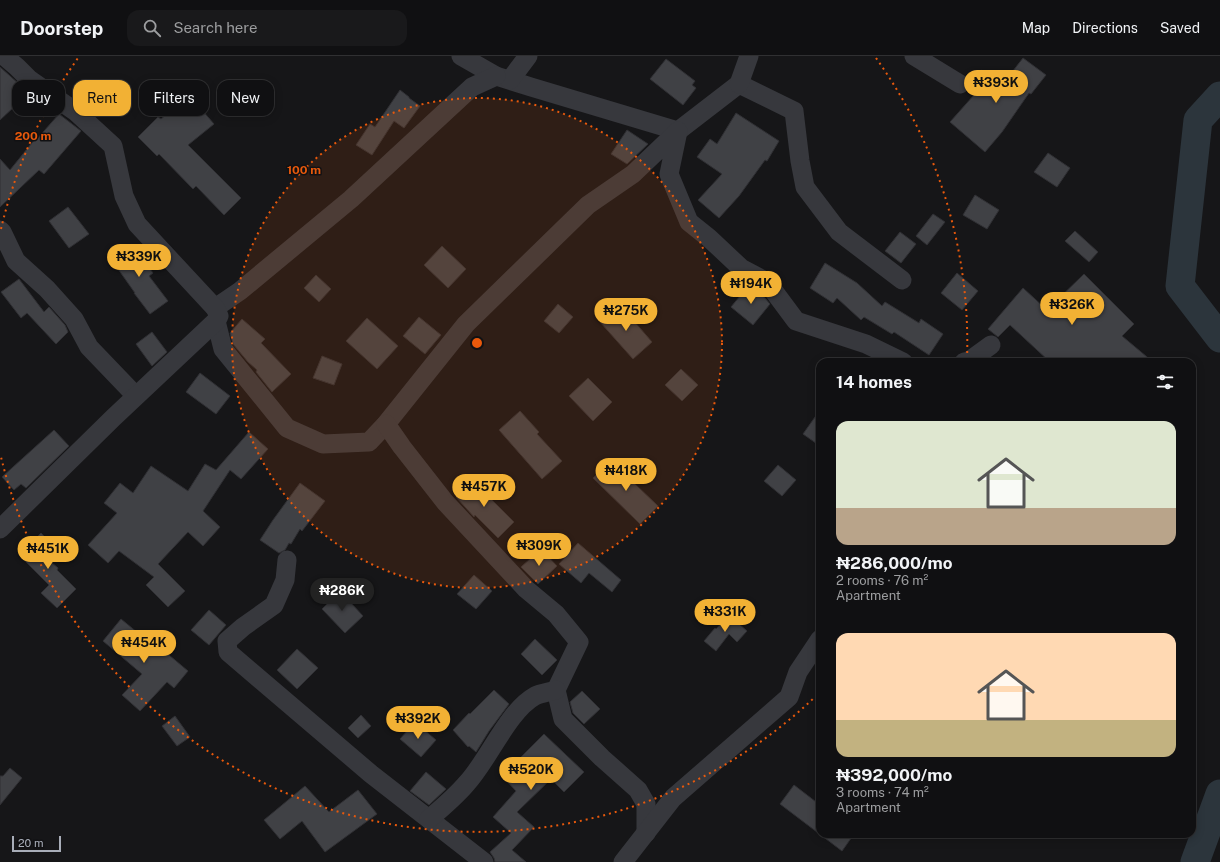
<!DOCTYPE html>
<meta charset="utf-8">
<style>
body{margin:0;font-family:"Public Sans",sans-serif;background:#19191b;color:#f1f3f6;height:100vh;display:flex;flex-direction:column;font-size:15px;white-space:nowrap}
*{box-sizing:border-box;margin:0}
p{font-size:13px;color:#9c9d9f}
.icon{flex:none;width:22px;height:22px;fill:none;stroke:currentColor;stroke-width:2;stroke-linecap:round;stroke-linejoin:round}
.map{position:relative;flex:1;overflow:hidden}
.details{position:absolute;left:816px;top:302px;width:380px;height:480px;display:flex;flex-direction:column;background:#101012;border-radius:12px;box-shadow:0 2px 10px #0003,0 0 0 1px #303032}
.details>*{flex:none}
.banner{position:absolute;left:12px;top:24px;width:380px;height:36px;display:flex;gap:8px}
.scale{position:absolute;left:12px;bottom:10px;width:49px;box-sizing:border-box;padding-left:4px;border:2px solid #a8adb8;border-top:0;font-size:11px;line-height:14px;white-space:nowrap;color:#a8adb8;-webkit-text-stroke:3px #111113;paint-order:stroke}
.price{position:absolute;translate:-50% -34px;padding:0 9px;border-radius:14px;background:#f2b134;color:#111;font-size:13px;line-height:26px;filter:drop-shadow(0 1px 2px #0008)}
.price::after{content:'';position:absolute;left:50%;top:24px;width:12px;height:9px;margin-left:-6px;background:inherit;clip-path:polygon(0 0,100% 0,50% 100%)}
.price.selected{background:#222;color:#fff}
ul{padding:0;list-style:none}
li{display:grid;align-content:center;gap:8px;height:212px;padding:0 20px}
li span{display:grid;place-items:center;height:124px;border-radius:12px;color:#555}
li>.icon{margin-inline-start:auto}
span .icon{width:72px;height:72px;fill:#fffc;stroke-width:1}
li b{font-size:17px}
h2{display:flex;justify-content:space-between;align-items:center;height:48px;padding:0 20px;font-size:17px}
.pill{padding:0 14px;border-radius:12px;background:#101012;box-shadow:0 2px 10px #0003,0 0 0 1px #303032;font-size:14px;line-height:36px}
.pill.selected{background:#f2b134;color:#111}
header{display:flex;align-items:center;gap:24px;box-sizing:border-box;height:56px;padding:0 20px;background:#101012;border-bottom:1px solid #303032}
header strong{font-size:19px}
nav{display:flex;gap:22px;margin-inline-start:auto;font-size:14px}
.search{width:280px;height:36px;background:#19191b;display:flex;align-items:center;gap:10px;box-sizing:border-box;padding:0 14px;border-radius:12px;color:#9c9d9f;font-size:15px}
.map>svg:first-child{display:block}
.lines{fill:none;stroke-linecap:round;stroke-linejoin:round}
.river{stroke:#2c353c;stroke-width:29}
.building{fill:#404145;stroke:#303034}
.minor{stroke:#37383d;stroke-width:19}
.ring{fill:none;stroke:#e8590c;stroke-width:2;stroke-dasharray:2 4}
.centre{fill:#e8590c;stroke:#111113;stroke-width:2}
.ring-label{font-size:12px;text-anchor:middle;font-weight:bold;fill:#e8590c;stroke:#111113;stroke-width:3;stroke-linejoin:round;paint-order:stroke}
</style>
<header>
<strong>Doorstep</strong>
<div class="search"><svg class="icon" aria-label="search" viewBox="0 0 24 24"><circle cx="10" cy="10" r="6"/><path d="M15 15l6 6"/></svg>Search here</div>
<nav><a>Map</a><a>Directions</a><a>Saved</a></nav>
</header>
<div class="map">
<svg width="1220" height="806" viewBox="0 0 1220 806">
<rect width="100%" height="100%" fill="#161618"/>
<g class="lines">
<g class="river">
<polyline points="1220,40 1198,64 1180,230 1220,282"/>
<polyline points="1195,806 1220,738"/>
</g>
</g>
<g class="building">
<polygon points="1023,2 1046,19 1031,38 1029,37 1002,76 985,96 950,66 974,39 970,36 977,27 973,25 981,14 1002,29"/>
<polygon points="666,3 695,25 692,29 696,32 683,49 650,23"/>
<polygon points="0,11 29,37 0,64"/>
<polygon points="400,34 409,41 409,42 420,50 404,72 394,65 372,99 356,89 370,68 375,71"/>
<polygon points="189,39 214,68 188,89 241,142 224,159 196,130 193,133 159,98 157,100 138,81 158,61 161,63"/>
<polygon points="736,57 779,85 767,105 765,104 739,140 719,162 698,144 722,118 697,101 710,83 717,88"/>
<polygon points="59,58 81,75 44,118 39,114 0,151 0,103 10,114 36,82 37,83"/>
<polygon points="627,74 648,88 627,108 611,98"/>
<polygon points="1048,97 1070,112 1057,131 1034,116"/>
<polygon points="975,139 999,154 987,173 963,159"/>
<polygon points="68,151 89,178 69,192 49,165"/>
<polygon points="933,158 945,166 927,189 916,180"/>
<polygon points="1075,175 1098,196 1089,206 1065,185"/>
<polygon points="900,176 916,188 901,207 885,195"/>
<polygon points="132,188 153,217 149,220 168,245 150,258 134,237 135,237 111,203"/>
<polygon points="442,190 466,213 448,232 424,209"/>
<polygon points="825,207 857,227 882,250 885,246 919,267 921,263 943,278 929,299 894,276 892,278 864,261 861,264 837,242 833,247 810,232"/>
<polygon points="957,217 978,235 962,254 941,237"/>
<polygon points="1084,218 1134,268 1122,280 1153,306 1050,306 1010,269 998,281 988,273 1023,232 1047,254"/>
<polygon points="316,219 331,233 319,246 304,232"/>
<polygon points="19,223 44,256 49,251 65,269 68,276 56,288 27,257 21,262 1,236"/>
<polygon points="749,229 765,242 770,248 753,269 731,251"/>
<polygon points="558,248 573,261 559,277 544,265"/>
<polygon points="620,249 652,286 633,303 600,266"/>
<polygon points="419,261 441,279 425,298 403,280"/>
<polygon points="367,262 398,290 377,313 346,285"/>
<polygon points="242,263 265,283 261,287 291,318 272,336 256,316 257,314 248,306 233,288 230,277"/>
<polygon points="152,276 167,296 152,310 136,288"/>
<polygon points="322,300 342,308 334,329 313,322"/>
<polygon points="681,313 698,329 682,345 665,329"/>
<polygon points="200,317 230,340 216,358 186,336"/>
<polygon points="588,322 612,346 593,365 569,340"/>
<polygon points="820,354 820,390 803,378"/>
<polygon points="520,355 539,376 537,378 562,405 542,423 499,374"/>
<polygon points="54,374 69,390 26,432 21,428 14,434 2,421"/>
<polygon points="249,376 268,393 241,423 230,414 203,455 220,471 203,490 188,476 158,508 185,535 168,551 146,529 154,521 119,495 108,507 88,489 117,457 104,447 120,427 133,437 151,410 188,435 205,408 216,414"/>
<polygon points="611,405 658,450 640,468 593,422"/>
<polygon points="778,409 796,424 782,440 764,425"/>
<polygon points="473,422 493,439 490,442 514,466 498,482 475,459 474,461 456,441"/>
<polygon points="300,427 325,445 302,475 300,473 291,488 289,487 285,494 279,497 260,484 273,464"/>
<polygon points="41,477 61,497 51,506 58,512 57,514 76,533 57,552 41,537 49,529 19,499"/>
<polygon points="578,487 621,524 612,536 589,517 581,527 559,508"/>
<polygon points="541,493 557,510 538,528 521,511"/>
<polygon points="474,519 492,535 476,553 457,538"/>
<polygon points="340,535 363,560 345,577 322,553"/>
<polygon points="209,554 226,569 209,589 191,574"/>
<polygon points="729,559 747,575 737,586 729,578 716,595 704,585 715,572 716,573"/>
<polygon points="121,563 161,596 163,594 188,615 174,632 167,626 140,655 122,639 142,618 103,585"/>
<polygon points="535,583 557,604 542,619 521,598"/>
<polygon points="297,593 318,612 297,633 277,614"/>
<polygon points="494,634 509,648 489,675 476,696 469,690 468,691 453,674 469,657 470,658"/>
<polygon points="582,635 600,653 584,668 573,657 570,646"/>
<polygon points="361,659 371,670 358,682 348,672"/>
<polygon points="175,660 190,681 177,690 162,670"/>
<polygon points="415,666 436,684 421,701 400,683"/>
<polygon points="544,678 584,716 564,736 551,723 517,756 534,771 512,794 526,806 495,806 494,802 490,796 511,777 493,761 516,735 502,720"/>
<polygon points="10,712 22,722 0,749 0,720 3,720"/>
<polygon points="426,716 446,733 429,749 410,735"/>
<polygon points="794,729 820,749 820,778 854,778 842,795 780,748"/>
<polygon points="305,730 329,756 358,734 377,758 325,796 302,765 280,783 264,764"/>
</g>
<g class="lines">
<g class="minor">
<polyline points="461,0 496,20 531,31 678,75 739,28 794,55 800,105 805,131 839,176 902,224"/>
<polyline points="914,0 960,28"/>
<polyline points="510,24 528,0"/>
<polyline points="739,28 749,0"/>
<polyline points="0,174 2,176 16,205 47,233 74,263 89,291 136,340"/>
<polyline points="215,252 240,235 351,143 472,31 496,20"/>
<polyline points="216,265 223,293 287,372 323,388 369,386 386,368 466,268 588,149 633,118 678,75 669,118 689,166 709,182 741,212 767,226 796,265 866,288 903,306"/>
<polyline points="964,306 969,305 991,289"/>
<polyline points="386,368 402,391 445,446 526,533 556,558 579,586 556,634 563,663 602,702 638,734 646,748 646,777"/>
<polyline points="0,473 113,362 216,265 219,260 215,252 137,168 124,140 113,90 76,56 29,23 17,11 4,0"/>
<polyline points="287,504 285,524 274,549 243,571 227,585 228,596 371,718 484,806"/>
<path d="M429 763C442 752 456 740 467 727 489 703 508 655 535 640 541 637 550 636 556 634"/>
<polyline points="623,806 673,742 789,641 798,616 820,583"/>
</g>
</g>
<circle cx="477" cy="287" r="245" fill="#e8590c" fill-opacity=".12"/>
<g class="ring">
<circle cx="477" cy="287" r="245"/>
<path d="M817 639A490 490 0 0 1 1 401M1 173A490 490 0 0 1 78 2M876 2A490 490 0 0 1 967 304"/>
</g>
<circle cx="477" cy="287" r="6" class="centre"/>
<g class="ring-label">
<text x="33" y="84">200 m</text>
<text x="304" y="118">100 m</text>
</g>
</svg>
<div class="scale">20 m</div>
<b class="price" style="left:996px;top:48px">₦393K</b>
<b class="price" style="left:139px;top:222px">₦339K</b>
<b class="price" style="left:751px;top:249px">₦194K</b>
<b class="price" style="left:1072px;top:270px">₦326K</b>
<b class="price" style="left:626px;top:276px">₦275K</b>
<b class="price" style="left:626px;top:436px">₦418K</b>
<b class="price" style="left:484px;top:452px">₦457K</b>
<b class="price" style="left:539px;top:511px">₦309K</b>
<b class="price" style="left:48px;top:514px">₦451K</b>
<b class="price selected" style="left:342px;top:556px">₦286K</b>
<b class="price" style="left:725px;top:577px">₦331K</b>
<b class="price" style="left:144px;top:608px">₦454K</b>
<b class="price" style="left:418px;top:684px">₦392K</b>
<b class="price" style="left:531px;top:735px">₦520K</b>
<div class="banner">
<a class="pill">Buy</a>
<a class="pill selected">Rent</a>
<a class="pill">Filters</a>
<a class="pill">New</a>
</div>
<section class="details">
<h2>14 homes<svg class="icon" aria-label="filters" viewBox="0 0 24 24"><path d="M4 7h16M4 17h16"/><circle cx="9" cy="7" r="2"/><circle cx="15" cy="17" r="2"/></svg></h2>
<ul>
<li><span style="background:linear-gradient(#dfe7d0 70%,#b9a48a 0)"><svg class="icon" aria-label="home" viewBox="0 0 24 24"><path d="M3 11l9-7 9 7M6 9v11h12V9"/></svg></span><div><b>₦286,000/mo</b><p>2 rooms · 76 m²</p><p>Apartment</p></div></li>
<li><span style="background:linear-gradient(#ffd9b3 70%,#c2b280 0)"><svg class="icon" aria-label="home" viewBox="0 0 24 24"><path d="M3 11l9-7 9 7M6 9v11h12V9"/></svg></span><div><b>₦392,000/mo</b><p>3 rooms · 74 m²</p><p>Apartment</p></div></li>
</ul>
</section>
</div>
